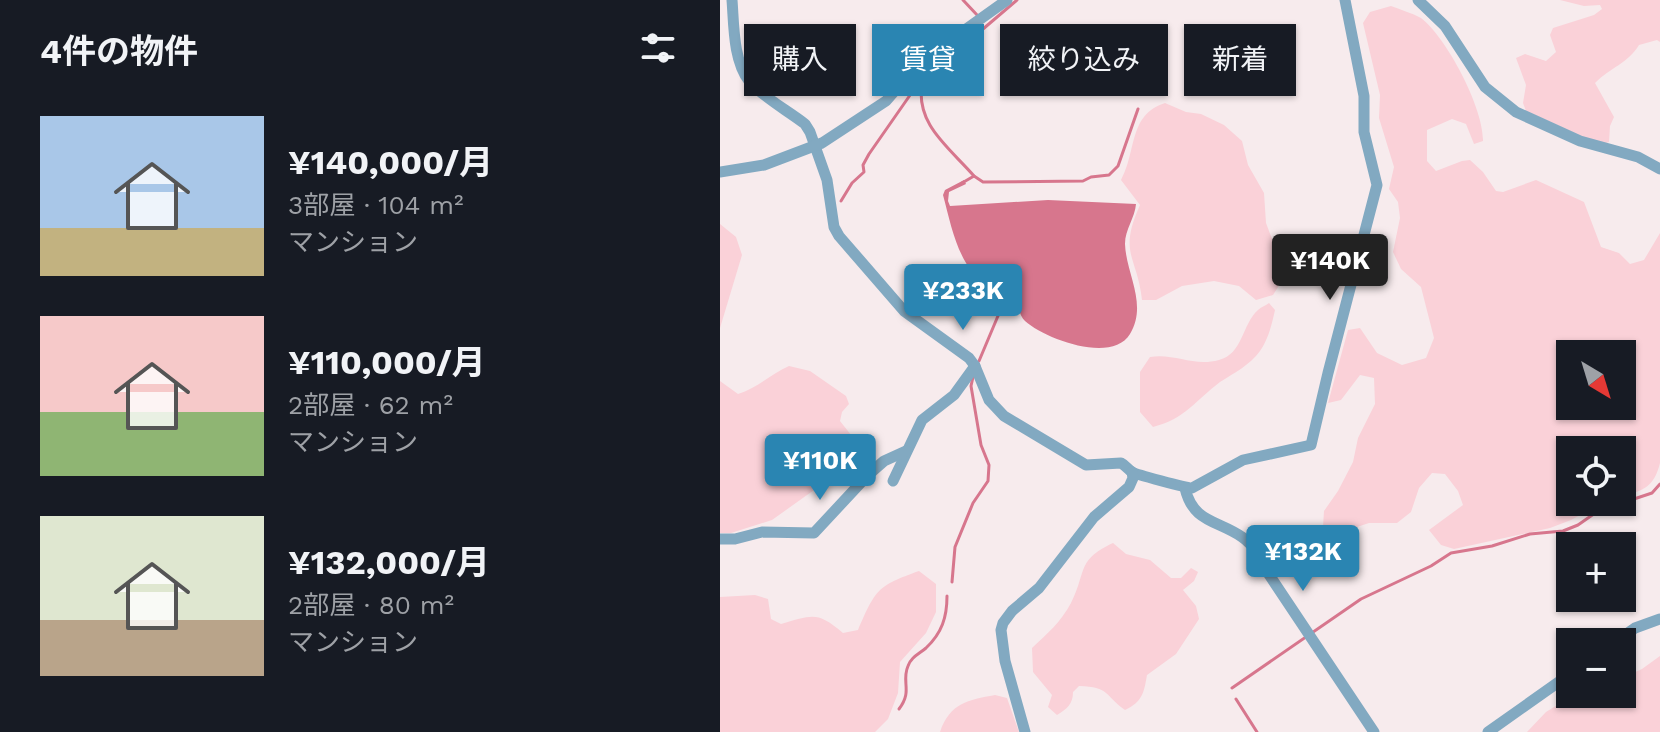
<!DOCTYPE html>
<html lang="ja">
<meta charset="utf-8">
<style>
body{margin:0;font-family:"Work Sans","Noto Sans JP",sans-serif;background:#242831;color:#f1f3f6;height:100vh;display:flex;flex-direction:column;font-size:30px;white-space:nowrap}
*{box-sizing:border-box;margin:0}
p{font-size:26px;color:#9ea1a6}
.icon{flex:none;width:44px;height:44px;fill:none;stroke:currentColor;stroke-width:2;stroke-linecap:round;stroke-linejoin:round}
.map{position:relative;flex:1;overflow:hidden}
.side{display:flex;flex-direction:column;background:#171b24;width:720px}
.side>*{flex:none}
.banner{position:absolute;left:24px;top:24px;width:760px;height:72px;display:flex;gap:16px}
.needle{width:52px;rotate:142deg}
.buttons{position:absolute;left:836px;top:340px;display:grid;gap:16px}
.buttons a{display:grid;place-items:center;width:80px;height:80px;border-radius:0px;background:#171b24;box-shadow:0 2px 6px #0004;font-size:40px}
.price{position:absolute;translate:-50% -68px;padding:0 18px;border-radius:8px;background:#2a85b2;color:#fff;font-size:26px;line-height:52px;filter:drop-shadow(0 2px 4px #0008)}
.price::after{content:'';position:absolute;left:50%;top:48px;width:24px;height:18px;margin-left:-12px;background:inherit;clip-path:polygon(0 0,100% 0,50% 100%)}
.price.active{background:#222;color:#fff}
ul{padding:0;list-style:none}
li{display:flex;align-items:center;gap:24px;height:200px;padding:0 40px}
li span{display:grid;place-items:center;flex:none;width:224px;height:160px;border-radius:0px;color:#555}
li>.icon{margin-inline-start:auto}
span .icon{width:96px;height:96px;fill:#fffc;stroke-width:1}
li b{font-size:34px}
h2{display:flex;justify-content:space-between;align-items:center;height:96px;padding:0 40px;font-size:34px}
.pill{padding:0 28px;border-radius:0px;background:#171b24;box-shadow:0 2px 6px #0004;font-size:28px;line-height:72px}
.pill.active{background:#2a85b2;color:#fff}
main{display:flex;flex:1;min-height:0}
.map>svg:first-child{display:block}
.green{fill:#fad1d8;fill-rule:evenodd}
.water{fill:#d7768d}
.lines{fill:none;stroke-linecap:round;stroke-linejoin:round}
.stream{stroke:#d7768d;stroke-width:3}
.minor{stroke:#82a9c1;stroke-width:11}
</style>
<main>
<section class="side">
<h2>4件の物件<svg class="icon" aria-label="filters" viewBox="0 0 24 24"><path d="M4 7h16M4 17h16"/><circle cx="9" cy="7" r="2"/><circle cx="15" cy="17" r="2"/></svg></h2>
<ul>
<li><span style="background:linear-gradient(#a9c7e8 70%,#c2b280 0)"><svg class="icon" aria-label="home" viewBox="0 0 24 24"><path d="M3 11l9-7 9 7M6 9v11h12V9"/></svg></span><div><b>¥140,000/月</b><p>3部屋 · 104 m²</p><p>マンション</p></div></li>
<li><span style="background:linear-gradient(#f6c9c9 60%,#8fb573 0)"><svg class="icon" aria-label="home" viewBox="0 0 24 24"><path d="M3 11l9-7 9 7M6 9v11h12V9"/></svg></span><div><b>¥110,000/月</b><p>2部屋 · 62 m²</p><p>マンション</p></div></li>
<li><span style="background:linear-gradient(#dfe7d0 65%,#b9a48a 0)"><svg class="icon" aria-label="home" viewBox="0 0 24 24"><path d="M3 11l9-7 9 7M6 9v11h12V9"/></svg></span><div><b>¥132,000/月</b><p>2部屋 · 80 m²</p><p>マンション</p></div></li>
</ul>
</section>
<div class="map">
<svg width="940" height="732" viewBox="0 0 940 732">
<rect width="100%" height="100%" fill="#f7ebed"/>
<g class="green">
<path d="M840 0H940V42L937 40 919 45C907 64 891 67 875 83L894 117 890 126 889 142 881 145 806 111 803 103 806 85 796 58 805 54 826 61 836 52 830 35 833 28 874 15 882 9 880 5 864 6Z"/>
<path d="M671 6C681 10 692 13 701 18 727 38 764 109 763 141L754 144 746 124 732 119 707 130V161L716 171 742 161 750 160 763 172 776 191 783 192 816 180 864 202 881 247 899 253 910 264 924 260 940 233V463C934 487 924 490 902 497V450H850V502H884L851 520 830 528 734 549 721 545 709 530 743 505 738 491 725 474 712 473 699 488 691 512 677 523H649L613 535 603 527 604 511 618 491 633 462 638 438 655 404 654 378 640 375 621 400 608 403 628 330 640 328 657 353 682 365 706 358 714 338 701 287 681 269 673 252 680 218 678 202 669 189 674 167 659 118 660 95 643 23 650 12ZM850 354H902V406H850Z"/>
<path d="M445 103 466 112 481 114 504 125 522 141 528 165 544 193 546 223 563 268 560 284 553 295 536 300 519 286 494 281 462 286 436 300H422C417 255 398 254 420 205L401 180C417 151 408 115 445 103Z"/>
<polygon points="0,224 16,237 22,255 0,328"/>
<path d="M549 303 555 310C552 324 548 340 540 351 530 365 514 373 500 382 476 400 465 419 433 427L420 412V372L430 357C455 353 473 367 499 360 523 354 522 324 538 310 541 307 545 306 549 303Z"/>
<path d="M69 366 90 371 126 396 129 404 122 412 120 421 139 445 132 463 52 520 11 533H0V381L18 394C37 388 51 374 69 366Z"/>
<path d="M393 543 406 554 430 560 451 578H461L471 568 478 572 474 581 463 590 476 606 479 619 456 654 427 675C424 693 422 702 405 710 384 695 390 687 359 686L353 692C353 704 347 709 337 715L328 707 332 695 313 672 312 648C327 634 341 622 351 603 367 572 356 560 393 543Z"/>
<path d="M199 571 216 584V612L206 633 180 662 178 693 168 719 155 732H0V597L35 595 48 599 51 619 61 624C93 615 97 611 123 633L138 630C156 589 157 586 199 571Z"/>
<polygon points="940,656 940,732 807,732 826,712 855,694 902,694 902,678 922,669"/>
<path d="M275 695 287 698 299 732H220C230 703 248 700 275 695Z"/>
</g>
<path class="water" d="M244 180 246 184 229 192 228 201 230 206 328 200 416 204C415 218 405 229 405 244 406 274 428 304 410 334 392 364 325 339 305 321 297 313 300 301 291 295 276 286 261 285 250 269 235 248 230 221 223 195L225 190Z"/>
<g class="lines">
<g class="stream">
<polyline points="243,0 258,16"/>
<polyline points="263,29 297,0"/>
<polyline points="220,61 253,31"/>
<path d="M215 68 202 82C195 125 229 147 254 176L263 182 363 181 371 177 389 175 398 166 418 109"/>
<polyline points="242,183 254,176"/>
<polyline points="121,201 132,183 144,172 143,165 149,154 195,88 201,84"/>
<polyline points="259,361 283,304"/>
<polyline points="232,582 235,547 253,503 268,481 269,465 261,445 251,386 253,377"/>
<polyline points="512,688 641,599 711,566 731,553 772,546 810,534 843,531 858,525 878,511 932,493 940,484"/>
<polyline points="516,699 537,732"/>
<path d="M179 709C193 691 181 682 188 666 191 657 199 654 206 648 222 633 227 617 227 596"/>
</g>
<g class="minor">
<path d="M12 0C14 25 13 60 29 81 44 98 67 110 85 124L90 132 107 180 114 227 119 236 184 311 249 358 255 366 269 400 284 416 366 465 401 463C405 465 408 469 412 472 415 474 466 488 472 488L523 460 591 445 608 373 657 185 644 132V96L625 0"/>
<polyline points="698,0 725,26 765,87 796,112 860,141 918,157 940,169"/>
<polyline points="0,172 44,165 102,143 166,101 200,62 287,0"/>
<polyline points="173,481 202,420 234,395 255,366"/>
<path d="M465 488C473 523 498 520 522 537 535 546 541 559 548 573L654 732"/>
<polyline points="0,539 15,539 42,532 94,533 148,475 164,461 186,451"/>
<polyline points="895,642 915,628 940,619"/>
<polyline points="305,732 285,661 281,630 283,623 292,611 319,588 374,517 409,487 413,478 412,472"/>
<polyline points="768,732 850,674"/>
</g>
</g>
</svg>
<div class="buttons">
<a><svg class="needle" viewBox="-14 -14 28 28"><path d="M0-13l5 13h-10z" fill="#e53935"/><path d="M0 13l5-13h-10z" fill="#9ea1a6"/></svg></a>
<a><svg class="icon" aria-label="locate" viewBox="0 0 24 24"><circle cx="12" cy="12" r="6"/><path d="M12 2v4M12 18v4M2 12h4M18 12h4"/></svg></a>
<a>+</a>
<a>−</a>
</div>
<b class="price active" style="left:610px;top:302px">¥140K</b>
<b class="price" style="left:243px;top:332px">¥233K</b>
<b class="price" style="left:100px;top:502px">¥110K</b>
<b class="price" style="left:583px;top:593px">¥132K</b>
<div class="banner">
<a class="pill">購入</a>
<a class="pill active">賃貸</a>
<a class="pill">絞り込み</a>
<a class="pill">新着</a>
</div>
</div>
</main>
